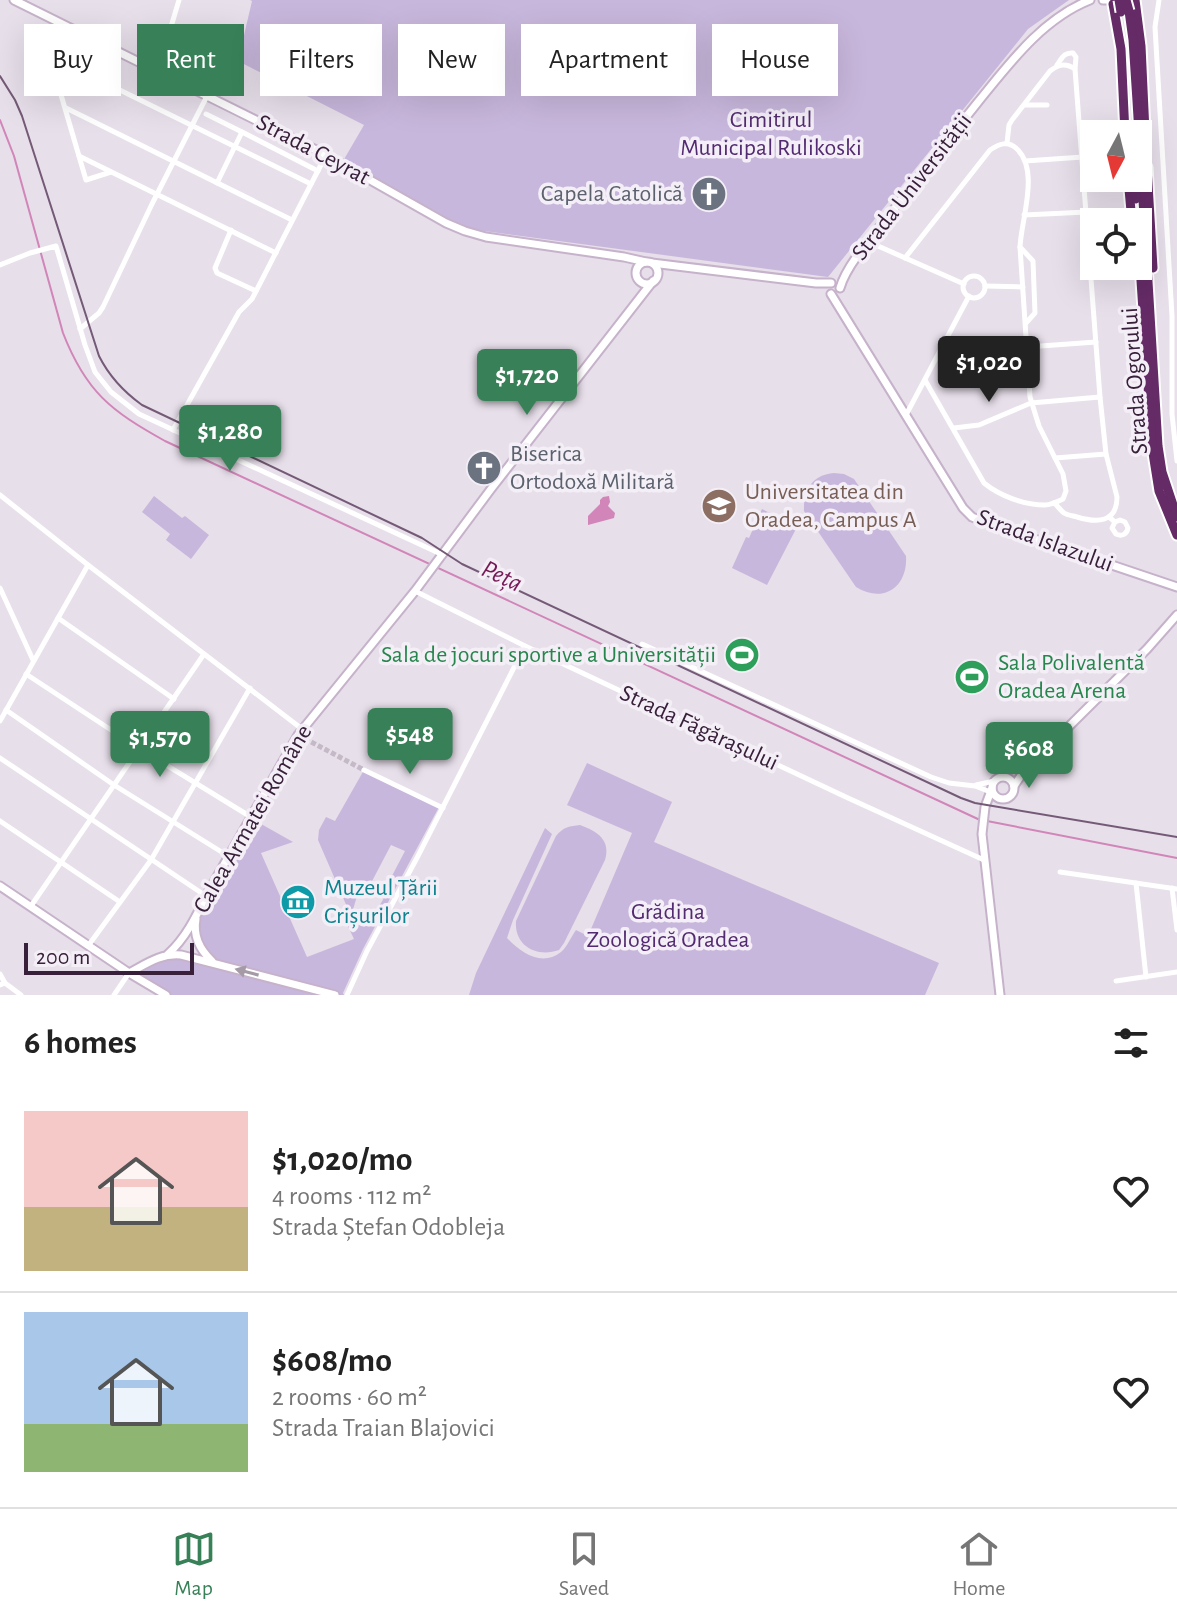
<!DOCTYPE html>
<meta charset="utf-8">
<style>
body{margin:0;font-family:"Alegreya Sans",sans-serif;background:#f6f6f6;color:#222;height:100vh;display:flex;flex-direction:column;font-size:30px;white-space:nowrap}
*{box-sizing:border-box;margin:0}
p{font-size:26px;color:#767676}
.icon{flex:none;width:44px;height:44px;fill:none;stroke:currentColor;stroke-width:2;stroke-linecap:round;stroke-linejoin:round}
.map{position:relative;height:995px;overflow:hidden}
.panel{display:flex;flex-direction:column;background:#fff;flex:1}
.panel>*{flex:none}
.top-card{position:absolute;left:24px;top:24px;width:1130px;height:72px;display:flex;gap:16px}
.needle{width:52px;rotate:187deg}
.tools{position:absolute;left:1080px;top:120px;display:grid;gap:16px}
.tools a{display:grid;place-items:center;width:72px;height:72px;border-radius:0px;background:#fff;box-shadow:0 8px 32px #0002;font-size:40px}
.scale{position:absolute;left:24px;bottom:20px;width:170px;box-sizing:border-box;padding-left:8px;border:4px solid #38203a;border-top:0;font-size:22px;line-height:28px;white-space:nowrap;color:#38203a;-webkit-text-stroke:6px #f4eff7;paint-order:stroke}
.price{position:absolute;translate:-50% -68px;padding:0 18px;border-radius:8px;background:#388057;color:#fff;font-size:26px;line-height:52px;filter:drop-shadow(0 2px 4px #0008)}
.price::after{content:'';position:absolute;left:50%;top:48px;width:24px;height:18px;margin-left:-12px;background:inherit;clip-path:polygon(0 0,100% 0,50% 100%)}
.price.current{background:#222;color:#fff}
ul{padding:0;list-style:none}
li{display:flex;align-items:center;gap:24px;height:200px;padding:0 24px}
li+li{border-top:2px solid #e0e0e0}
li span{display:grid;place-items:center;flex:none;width:224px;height:160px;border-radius:0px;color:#555}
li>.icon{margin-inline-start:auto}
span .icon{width:96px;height:96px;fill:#fffc;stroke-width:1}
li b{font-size:34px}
h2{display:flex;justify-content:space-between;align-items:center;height:96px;padding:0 24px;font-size:34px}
.chip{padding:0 28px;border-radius:0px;background:#fff;box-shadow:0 8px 32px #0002;font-size:28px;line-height:72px}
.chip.current{background:#388057;color:#fff}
.menu{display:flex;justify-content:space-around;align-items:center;height:112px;border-top:2px solid #e0e0e0;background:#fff;font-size:22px;color:#767676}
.menu a{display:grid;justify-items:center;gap:4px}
.menu .current{color:#388057}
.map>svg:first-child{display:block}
.green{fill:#c8b7dc}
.water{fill:#d185b8}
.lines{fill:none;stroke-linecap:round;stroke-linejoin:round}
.stream{stroke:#d185b8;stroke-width:2}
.street-tunnel{stroke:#c4b9c7;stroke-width:5;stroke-dasharray:5 2.5;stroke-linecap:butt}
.secondary-casing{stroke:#c6b2ca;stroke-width:11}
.highway-casing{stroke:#fff;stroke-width:13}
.street{stroke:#fff;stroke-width:5}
.secondary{stroke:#fff;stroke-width:7}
.highway{stroke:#652b67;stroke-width:9}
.tram{stroke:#745a76;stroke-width:2}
.highway-bridge-casing{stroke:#fff;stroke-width:13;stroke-linecap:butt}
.highway-bridge{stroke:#652b67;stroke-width:9}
.oneway{fill:#a59ba6}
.labels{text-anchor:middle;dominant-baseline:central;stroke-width:7;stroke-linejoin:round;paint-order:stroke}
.park-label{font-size:24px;fill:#522a71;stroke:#f4eff7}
.street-label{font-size:24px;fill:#38203a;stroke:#f4eff7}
.worship-label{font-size:24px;fill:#5b616d;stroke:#f4eff7;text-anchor:end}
.education-label{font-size:24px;fill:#785e54;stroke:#f4eff7;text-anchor:start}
.leisure-label{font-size:24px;fill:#27864d;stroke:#f4eff7;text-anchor:end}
.culture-label{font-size:24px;fill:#0d838f;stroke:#f4eff7;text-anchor:start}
.water-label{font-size:26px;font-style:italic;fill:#761a56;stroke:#f4eff7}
</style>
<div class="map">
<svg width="1177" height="995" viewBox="0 0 1177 995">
<rect width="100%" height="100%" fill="#e7dfea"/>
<g class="green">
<polygon points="250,0 1069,0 1028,29 828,277 462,228 343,161 364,125 238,61 252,1"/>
<path d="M834 473 844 474 854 479 906 556C908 587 883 604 856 587L804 511C803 490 812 475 834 473Z"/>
<polygon points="154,496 182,518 185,516 209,535 191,559 166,540 170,534 142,512"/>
<polygon points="762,509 797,527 767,585 732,568 746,537 749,538"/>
<path d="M587 763 672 802 654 842 939 963 925 995H469L476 973 545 828 552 834 513 920 507 938C521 953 542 967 561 952 567 947 571 937 576 930L588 936 632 833 567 805Z"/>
<path d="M364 770 439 807 363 949 343 993 344 995H166L129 973 168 954 212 962 200 950 198 925 201 913 254 820 293 842 261 853 307 957 354 939 345 920C369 922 375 915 386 894L383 893 405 851 391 845 370 885 364 882 358 893 351 916 318 840 319 830 326 817 335 821Z"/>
<path d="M580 825C597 831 611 840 605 860L564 943 559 950C537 958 514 946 516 921L556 836C563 827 570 826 580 825Z"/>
</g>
<polygon class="water" points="609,496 610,502 608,506 615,513 614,518 588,525 588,516 600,504 600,500 603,497"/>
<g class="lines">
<g class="stream">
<path d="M0 120 14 156 63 333C86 392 111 411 165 441L980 820"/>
<polyline points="987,821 1177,858"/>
</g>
<polyline class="street-tunnel" points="298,735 364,770"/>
<defs>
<g id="secondary">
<polyline points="14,0 326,155 446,223 465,231 486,237 624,257 646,262"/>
<polyline points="1103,0 1107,0"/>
<circle cx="647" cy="273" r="11"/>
<polyline points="652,263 816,283 831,283"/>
<path d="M840 288C847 263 878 230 895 208 922 172 950 137 978 102 1009 64 1042 19 1090 0"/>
<polyline points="831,294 963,508 972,517 984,522 1177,587"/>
<circle cx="1003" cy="788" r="11"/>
<polyline points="1014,786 1024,771 1147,649 1177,615"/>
<polyline points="992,788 985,807 982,834 1000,995"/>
<polyline points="0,886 129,973 166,995"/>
<path d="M196 919C193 936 200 950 212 961"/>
<path d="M168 954C185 939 196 917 206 896L298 735 415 591 491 489 653 281"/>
<path d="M129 973C146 964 161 953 181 955L335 995"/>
</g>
<g id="highway">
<polyline points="1135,0 1141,46 1145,132"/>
<polyline points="1113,4 1121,49 1125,134"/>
<polyline points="1129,11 1133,40 1137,101 1158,446 1162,472 1177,517"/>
<polyline points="1147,167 1153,268"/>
<polyline points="1128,178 1132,222"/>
<polyline points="1134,178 1136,199"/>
<polyline points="1138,235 1152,447 1159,491 1177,535"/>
</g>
</defs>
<use href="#secondary" class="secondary-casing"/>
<use href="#highway" class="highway-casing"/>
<g class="street">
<polyline points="1159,0 1155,27 1172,316 1172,414 1177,461"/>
<polyline points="32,48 69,65"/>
<path d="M1057 65C1062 58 1064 52 1073 53L1076 57 1075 69"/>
<polyline points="162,73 162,57 179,0"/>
<polyline points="1025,105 1047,105"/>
<polyline points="66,108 292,220"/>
<polyline points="206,114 242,132"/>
<path d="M1007 143 1009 125 1012 120 1050 71C1059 64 1066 63 1075 69L1100 397 1106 454 1117 497C1117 523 1097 523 1077 517 1074 516 1067 515 1064 513 1060 510 1058 506 1054 503"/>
<polyline points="79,156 276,253"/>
<polyline points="1025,161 1083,157"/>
<polyline points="111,172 86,180 59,88 60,82 69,65 311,184"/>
<polyline points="217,183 242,132 318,171"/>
<polyline points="1024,215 1087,212"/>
<polyline points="231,230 215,268 217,273 256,291"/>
<polyline points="869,242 964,284"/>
<polyline points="1020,247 1033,261 1035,313 1026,323"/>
<path d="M905 258 990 150C999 144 1008 140 1017 149 1040 171 1021 220 1020 247L1030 397 1039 426 1063 474 1066 491 1063 499C1057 502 1051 505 1045 505 1024 505 1000 496 984 483L925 380"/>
<polyline points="0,265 30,253 56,246 85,345 95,372 111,392 139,414 443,555"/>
<circle cx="974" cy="287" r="11"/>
<polyline points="985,286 1023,287"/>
<polyline points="80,329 99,313 103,307 152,204 207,96"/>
<polyline points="1027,347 1096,342"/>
<polyline points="906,415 969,296"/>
<polyline points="954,428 979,425 1031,403 1100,397"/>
<polyline points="173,430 239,312 252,299 326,155"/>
<polyline points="1055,458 1106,454"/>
<polyline points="0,495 88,565 302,729"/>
<path d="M1109 517 1115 522 1120 520 1125 522 1128 528C1127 534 1122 537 1116 534L1112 528 1115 522"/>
<polyline points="0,588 33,660"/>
<polyline points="415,591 525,646 848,798 984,860"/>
<polyline points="58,618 174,699"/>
<polyline points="642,644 931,777 949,783 975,786 993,793"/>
<polyline points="26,674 140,749 251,817"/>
<polyline points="6,710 114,785 228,856"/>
<polyline points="0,721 88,565"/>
<polyline points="0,758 206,896"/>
<polyline points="364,770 443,808"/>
<polyline points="976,785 994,781"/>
<polyline points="0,821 120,902"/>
<polyline points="1060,872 1177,889"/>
<polyline points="1136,883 1146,977"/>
<polyline points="1172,888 1177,930"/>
<polyline points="31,906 204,654"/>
<polyline points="88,946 151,860 250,688"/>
<polyline points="0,974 5,983"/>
<polyline points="1116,981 1177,972"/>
<polyline points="0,985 5,983 21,995"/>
<polyline points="114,995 129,973"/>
<polyline points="347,995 367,951 418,856 525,646"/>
</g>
<use href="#secondary" class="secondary"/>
<use href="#highway" class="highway"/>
<path class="tram" d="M0 76 15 100 22 116 99 356C109 376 124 392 142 405L422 538 462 564 961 798 975 803 1177 837"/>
<defs>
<g id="highway-bridge">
<polyline points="1119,0 1121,12"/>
<polyline points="1126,0 1129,11"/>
</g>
</defs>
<use href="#highway-bridge" class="highway-bridge-casing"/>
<use href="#highway-bridge" class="highway-bridge"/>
</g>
<defs><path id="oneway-solid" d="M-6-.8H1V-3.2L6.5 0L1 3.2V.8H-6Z" transform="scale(2)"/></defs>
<use class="oneway" href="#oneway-solid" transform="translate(247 972) rotate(-165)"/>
<defs>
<symbol id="church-disc" viewBox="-11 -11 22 22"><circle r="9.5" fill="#6b7280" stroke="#f4eff7"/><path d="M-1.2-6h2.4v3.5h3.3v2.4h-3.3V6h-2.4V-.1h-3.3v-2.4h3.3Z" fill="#fff"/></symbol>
<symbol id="university-disc" viewBox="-11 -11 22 22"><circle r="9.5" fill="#8d6e63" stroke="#f4eff7"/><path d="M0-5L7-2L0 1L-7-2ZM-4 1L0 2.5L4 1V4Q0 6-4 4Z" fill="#fff"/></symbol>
<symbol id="stadium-disc" viewBox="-11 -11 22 22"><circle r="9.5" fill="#2e9e5b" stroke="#f4eff7"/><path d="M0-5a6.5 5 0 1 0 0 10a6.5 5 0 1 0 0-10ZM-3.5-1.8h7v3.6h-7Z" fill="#fff"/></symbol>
<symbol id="museum-disc" viewBox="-11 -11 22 22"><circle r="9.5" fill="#0f9aa8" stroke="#f4eff7"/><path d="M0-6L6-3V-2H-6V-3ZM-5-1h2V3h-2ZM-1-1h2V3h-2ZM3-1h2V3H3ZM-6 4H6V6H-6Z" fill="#fff"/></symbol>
</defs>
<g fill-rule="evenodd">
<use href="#church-disc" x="689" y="174" width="40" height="40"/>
<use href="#church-disc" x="464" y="448" width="40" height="40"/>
<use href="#university-disc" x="699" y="486" width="40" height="40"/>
<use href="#stadium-disc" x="722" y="635" width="40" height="40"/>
<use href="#stadium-disc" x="952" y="657" width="40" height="40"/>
<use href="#museum-disc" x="278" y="882" width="40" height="40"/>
</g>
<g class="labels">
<g class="park-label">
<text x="771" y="120">Cimitirul<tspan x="771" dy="28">Municipal Rulikoski</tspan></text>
<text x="668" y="912">Grădina<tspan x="668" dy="28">Zoologică Oradea</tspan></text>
</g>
<g class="street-label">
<text transform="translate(313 150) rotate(28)">Strada Ceyrat</text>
<text transform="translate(912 187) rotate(-52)">Strada Universității</text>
<text transform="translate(1135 381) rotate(-94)">Strada Ogorului</text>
<text transform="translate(1045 541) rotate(20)">Strada Islazului</text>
<text transform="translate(699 728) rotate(25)">Strada Făgărașului</text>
<text transform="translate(253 819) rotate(-60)">Calea Armatei Române</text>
</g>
<g class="worship-label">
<text x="683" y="194">Capela Catolică</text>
<text x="510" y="454" text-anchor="start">Biserica<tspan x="510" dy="28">Ortodoxă Militară</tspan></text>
</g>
<g class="education-label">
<text x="745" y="492">Universitatea din<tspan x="745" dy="28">Oradea, Campus A</tspan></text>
</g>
<g class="leisure-label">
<text x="716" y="655">Sala de jocuri sportive a Universității</text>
<text x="998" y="663" text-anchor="start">Sala Polivalentă<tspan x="998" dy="28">Oradea Arena</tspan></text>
</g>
<g class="culture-label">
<text x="324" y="888">Muzeul Țării<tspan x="324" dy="28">Crișurilor</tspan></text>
</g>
<g class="water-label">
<text transform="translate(502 576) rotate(25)">Peța</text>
</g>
</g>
</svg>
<div class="tools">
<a><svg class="needle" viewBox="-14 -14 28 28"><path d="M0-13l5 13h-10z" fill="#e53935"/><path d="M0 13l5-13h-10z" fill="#767676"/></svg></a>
<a><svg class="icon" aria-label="locate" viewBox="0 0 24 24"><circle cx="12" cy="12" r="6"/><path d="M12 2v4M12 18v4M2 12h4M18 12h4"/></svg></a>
</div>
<div class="scale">200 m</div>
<b class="price current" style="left:989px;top:404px">$1,020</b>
<b class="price" style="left:527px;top:417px">$1,720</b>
<b class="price" style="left:230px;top:473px">$1,280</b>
<b class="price" style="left:410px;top:776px">$548</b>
<b class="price" style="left:160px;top:779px">$1,570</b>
<b class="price" style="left:1029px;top:790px">$608</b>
<div class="top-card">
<a class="chip">Buy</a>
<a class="chip current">Rent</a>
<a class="chip">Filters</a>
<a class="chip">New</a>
<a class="chip">Apartment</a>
<a class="chip">House</a>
</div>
</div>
<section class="panel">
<h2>6 homes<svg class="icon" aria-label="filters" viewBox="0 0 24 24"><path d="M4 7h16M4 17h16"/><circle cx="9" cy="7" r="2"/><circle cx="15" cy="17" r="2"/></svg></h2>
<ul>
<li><span style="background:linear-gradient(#f6c9c9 60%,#c2b280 0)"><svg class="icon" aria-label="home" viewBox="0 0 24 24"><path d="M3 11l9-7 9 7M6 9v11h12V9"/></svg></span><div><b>$1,020/mo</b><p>4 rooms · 112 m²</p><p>Strada Ștefan Odobleja</p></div><svg class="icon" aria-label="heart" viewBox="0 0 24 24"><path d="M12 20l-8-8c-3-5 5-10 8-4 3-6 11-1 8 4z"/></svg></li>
<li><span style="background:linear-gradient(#a9c7e8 70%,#8fb573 0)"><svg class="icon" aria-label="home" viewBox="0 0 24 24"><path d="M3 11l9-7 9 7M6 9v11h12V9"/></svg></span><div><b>$608/mo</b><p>2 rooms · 60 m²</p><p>Strada Traian Blajovici</p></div><svg class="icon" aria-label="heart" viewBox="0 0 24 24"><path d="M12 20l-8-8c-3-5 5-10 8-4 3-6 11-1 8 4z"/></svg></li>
</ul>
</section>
<nav class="menu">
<a class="current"><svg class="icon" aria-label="map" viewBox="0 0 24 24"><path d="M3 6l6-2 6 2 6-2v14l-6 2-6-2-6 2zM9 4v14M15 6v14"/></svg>Map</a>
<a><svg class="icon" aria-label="saved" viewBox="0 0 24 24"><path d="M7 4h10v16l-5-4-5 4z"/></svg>Saved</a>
<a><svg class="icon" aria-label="home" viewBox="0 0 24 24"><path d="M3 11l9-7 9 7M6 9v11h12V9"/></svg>Home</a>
</nav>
